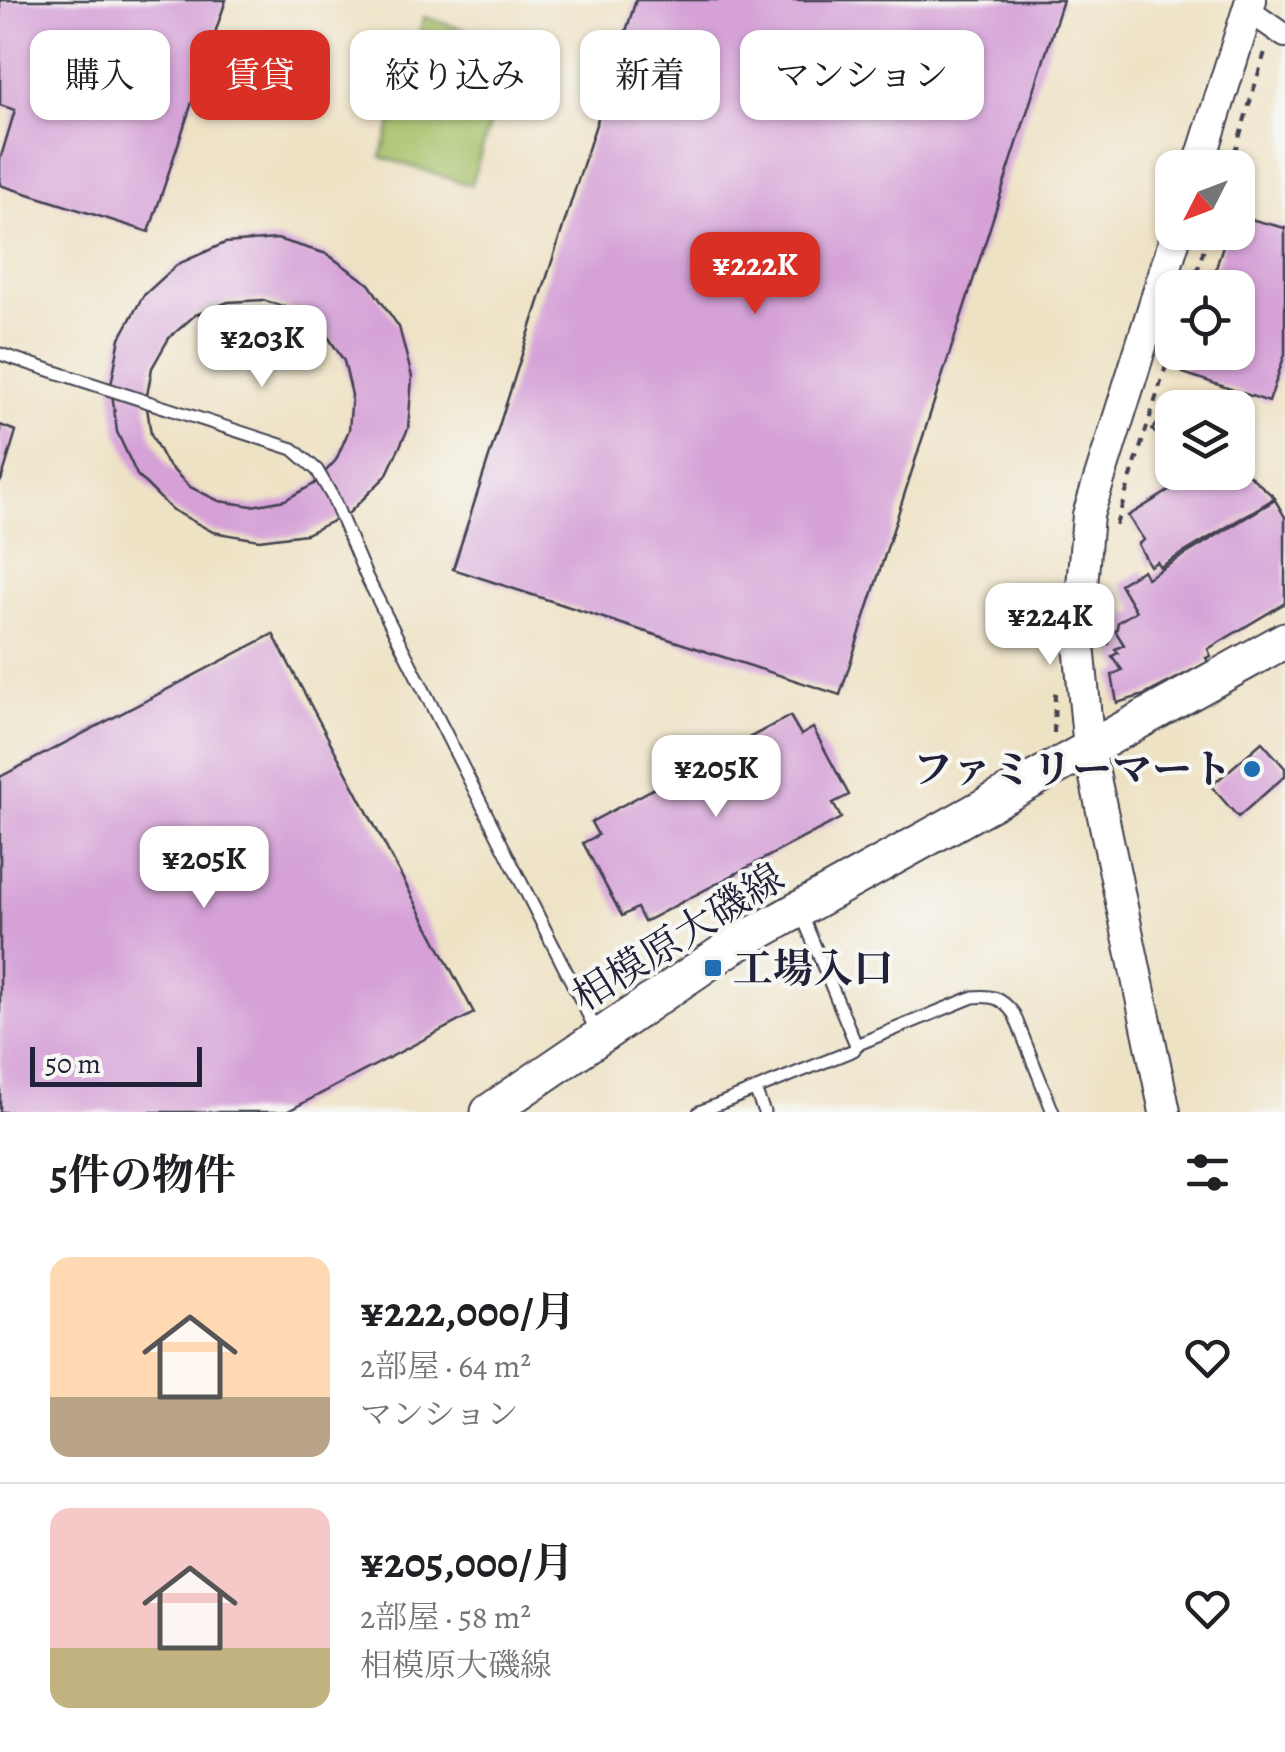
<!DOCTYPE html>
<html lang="ja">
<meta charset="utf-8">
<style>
body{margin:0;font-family:Alegreya,"Noto Serif JP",serif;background:#f2f2f2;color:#202124;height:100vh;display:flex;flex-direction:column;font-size:38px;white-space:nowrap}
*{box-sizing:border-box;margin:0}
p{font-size:32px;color:#757577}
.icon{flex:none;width:55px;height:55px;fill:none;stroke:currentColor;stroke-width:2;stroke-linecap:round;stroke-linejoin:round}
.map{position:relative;height:1112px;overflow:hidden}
.details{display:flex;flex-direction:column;background:#fff;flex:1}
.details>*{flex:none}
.guide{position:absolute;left:30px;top:30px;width:1225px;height:90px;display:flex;gap:20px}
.needle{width:65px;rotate:228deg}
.buttons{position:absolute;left:1155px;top:150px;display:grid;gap:20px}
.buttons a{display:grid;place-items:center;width:100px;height:100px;border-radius:20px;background:#fff;box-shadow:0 2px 8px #0004;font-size:50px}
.scale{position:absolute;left:30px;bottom:25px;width:172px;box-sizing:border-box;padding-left:10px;border:5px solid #22223b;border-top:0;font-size:28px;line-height:35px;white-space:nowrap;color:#22223b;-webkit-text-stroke:8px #f6f6f2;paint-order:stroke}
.price{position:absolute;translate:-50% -85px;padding:0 22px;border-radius:20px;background:#fff;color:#222;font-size:32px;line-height:65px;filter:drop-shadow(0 2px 5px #0008)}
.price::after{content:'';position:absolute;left:50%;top:60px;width:30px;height:22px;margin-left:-15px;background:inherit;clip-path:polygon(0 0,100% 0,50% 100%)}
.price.current{background:#d93025;color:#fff}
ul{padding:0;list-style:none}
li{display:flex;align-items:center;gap:30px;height:250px;padding:0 50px}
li+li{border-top:2px solid #e0e0e0}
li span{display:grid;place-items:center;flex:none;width:280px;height:200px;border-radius:20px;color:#555}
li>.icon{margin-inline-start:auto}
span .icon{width:120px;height:120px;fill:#fffc;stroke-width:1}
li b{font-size:42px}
h2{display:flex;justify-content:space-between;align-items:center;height:120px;padding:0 50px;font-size:42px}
.chip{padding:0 35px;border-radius:20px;background:#fff;box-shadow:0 2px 8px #0004;font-size:35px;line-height:90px}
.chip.current{background:#d93025;color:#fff}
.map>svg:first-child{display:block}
.green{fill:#a6c167;stroke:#647251;stroke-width:2.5}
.building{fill:#d5a1d7;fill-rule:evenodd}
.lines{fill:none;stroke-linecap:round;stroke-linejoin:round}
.lane-casing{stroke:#413f50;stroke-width:15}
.street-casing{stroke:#413f50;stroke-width:26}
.secondary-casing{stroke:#413f50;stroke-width:34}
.primary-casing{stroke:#413f50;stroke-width:39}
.path{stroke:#413f50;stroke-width:4;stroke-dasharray:8 8;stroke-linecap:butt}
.lane{stroke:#fff;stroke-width:11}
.street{stroke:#fff;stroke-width:22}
.secondary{stroke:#fff;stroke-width:30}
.primary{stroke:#fff;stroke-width:35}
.poi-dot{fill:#1f6fb2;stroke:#f6f6f2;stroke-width:4}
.labels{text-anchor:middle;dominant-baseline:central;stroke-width:8;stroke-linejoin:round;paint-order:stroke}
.poi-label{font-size:40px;font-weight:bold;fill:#22223b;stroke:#f6f6f2;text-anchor:end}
.street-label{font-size:40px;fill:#22223b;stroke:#f6f6f2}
</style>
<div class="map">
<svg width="1285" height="1112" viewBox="0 0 1285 1112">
<rect width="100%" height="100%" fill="#f6f6f2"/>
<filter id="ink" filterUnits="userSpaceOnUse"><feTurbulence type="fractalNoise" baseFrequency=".01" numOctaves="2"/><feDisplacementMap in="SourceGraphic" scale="20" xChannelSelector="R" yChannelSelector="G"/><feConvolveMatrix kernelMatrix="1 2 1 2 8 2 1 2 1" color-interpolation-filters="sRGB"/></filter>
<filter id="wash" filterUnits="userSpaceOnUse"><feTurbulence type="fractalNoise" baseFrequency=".0048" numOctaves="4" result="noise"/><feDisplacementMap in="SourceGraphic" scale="40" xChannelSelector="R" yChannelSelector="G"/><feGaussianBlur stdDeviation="2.25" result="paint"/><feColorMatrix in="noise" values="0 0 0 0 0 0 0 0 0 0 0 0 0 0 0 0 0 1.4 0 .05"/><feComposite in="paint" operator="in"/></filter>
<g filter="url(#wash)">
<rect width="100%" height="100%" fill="#eee2c4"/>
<polygon class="green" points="424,17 514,45 471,185 381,157"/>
<g id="blocks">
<g class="building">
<polygon points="0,0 226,0 149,232 0,185 0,160 15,110 0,105"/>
<polygon points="636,0 1063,0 840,695 453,569"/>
<polygon points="1238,216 1285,228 1285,354 1269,402 1183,373 1189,352 1238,352 1238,288 1210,288 1227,232 1238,232"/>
<path d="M277 239 327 254 369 284 399 327 412 377 408 429 386 476 349 513 306 534 259 540 213 532 171 509 137 475 117 432 111 385 120 338 143 296 178 264 225 243ZM263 300 296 311 325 332 344 361 352 395 349 430 336 460 314 484 285 500 252 506 219 501 190 487 166 463 151 434 146 401 152 368 169 338 195 315 228 302Z"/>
<polygon points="1172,406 1172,447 1152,430"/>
<polygon points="0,425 16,431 1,481 0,481"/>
<polygon points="1238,465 1275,498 1160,567 1157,562 1150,566 1138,544 1144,540 1128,516 1200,472 1238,472"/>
<polygon points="1275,500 1285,517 1285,603 1208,649 1211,656 1206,658 1208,662 1144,695 1117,703 1112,675 1122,670 1112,656 1118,653 1115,649 1124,645 1116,632 1118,622 1136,611 1120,584 1143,570 1147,578"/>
<polygon points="273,634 474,1013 286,1112 0,1112 0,777"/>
<polygon points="790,716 801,735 813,728 849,795 833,803 841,818 644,922 637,908 622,916 583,843 598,835 591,822"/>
<polygon points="1262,742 1285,768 1285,776 1238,817 1211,786"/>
</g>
</g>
</g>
<g filter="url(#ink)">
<use href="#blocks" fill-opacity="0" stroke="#413f50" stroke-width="2.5"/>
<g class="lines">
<defs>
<g id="lane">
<polyline points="0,354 293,449 317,470 332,496 366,576 597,1032"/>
<path d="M856 1045 973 997C993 995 1002 998 1014 1014L1053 1112"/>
<polyline points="755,1090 764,1112"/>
<polyline points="699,1112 854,1050 856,1045 801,913"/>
</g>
<polyline id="street" points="1248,10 1285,36"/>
<g id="secondary">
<polyline points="1198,168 1251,0"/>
<polyline points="1165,1112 1089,749 1078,634 1088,515 1177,232"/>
</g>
<polyline id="primary" points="489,1112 731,947 1285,640"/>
</defs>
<use href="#lane" class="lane-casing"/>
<use href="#street" class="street-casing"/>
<use href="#secondary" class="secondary-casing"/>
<use href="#primary" class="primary-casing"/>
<g class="path">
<polyline points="1230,168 1265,52"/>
<polyline points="1168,209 1172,193"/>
<polyline points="1192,288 1209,232"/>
<polyline points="1116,525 1172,347"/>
<polyline points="1108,645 1108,624"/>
<polyline points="1054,733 1055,692"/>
</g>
<use href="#lane" class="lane"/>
<use href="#street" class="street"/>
<use href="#secondary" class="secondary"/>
<use href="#primary" class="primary"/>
</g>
</g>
<g class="poi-dot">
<circle cx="1252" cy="769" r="10"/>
<rect x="703" y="958" width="20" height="20" rx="5"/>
</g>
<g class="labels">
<g class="poi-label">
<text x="1232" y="769">ファミリーマート</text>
<text x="733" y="968" text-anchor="start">工場入口</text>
</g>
<g class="street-label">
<text transform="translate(678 937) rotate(-32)">相模原大磯線</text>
</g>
</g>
</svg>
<div class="buttons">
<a><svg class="needle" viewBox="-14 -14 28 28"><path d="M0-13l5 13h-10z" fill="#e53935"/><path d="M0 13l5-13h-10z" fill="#757577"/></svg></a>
<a><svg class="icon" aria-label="locate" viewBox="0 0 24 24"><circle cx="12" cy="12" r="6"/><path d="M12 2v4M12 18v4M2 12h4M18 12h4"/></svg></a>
<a><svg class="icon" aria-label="layers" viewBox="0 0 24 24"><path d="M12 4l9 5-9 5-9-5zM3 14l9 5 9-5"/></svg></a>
</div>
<div class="scale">50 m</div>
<b class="price current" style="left:755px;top:317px">¥222K</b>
<b class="price" style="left:262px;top:390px">¥203K</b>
<b class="price" style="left:1050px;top:668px">¥224K</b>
<b class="price" style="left:716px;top:820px">¥205K</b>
<b class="price" style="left:204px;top:911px">¥205K</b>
<div class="guide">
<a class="chip">購入</a>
<a class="chip current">賃貸</a>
<a class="chip">絞り込み</a>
<a class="chip">新着</a>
<a class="chip">マンション</a>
</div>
</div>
<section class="details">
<h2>5件の物件<svg class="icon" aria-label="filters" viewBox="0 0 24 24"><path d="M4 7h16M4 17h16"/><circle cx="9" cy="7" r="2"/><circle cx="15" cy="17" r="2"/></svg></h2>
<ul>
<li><span style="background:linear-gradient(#ffd9b3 70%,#b9a48a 0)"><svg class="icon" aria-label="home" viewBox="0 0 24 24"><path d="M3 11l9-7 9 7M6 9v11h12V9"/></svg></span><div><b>¥222,000/月</b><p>2部屋 · 64 m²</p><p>マンション</p></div><svg class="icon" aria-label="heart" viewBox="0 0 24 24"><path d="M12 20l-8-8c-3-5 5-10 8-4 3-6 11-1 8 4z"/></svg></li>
<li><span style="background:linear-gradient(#f6c9c9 70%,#c2b280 0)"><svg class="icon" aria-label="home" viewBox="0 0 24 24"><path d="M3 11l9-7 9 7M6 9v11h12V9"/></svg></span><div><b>¥205,000/月</b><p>2部屋 · 58 m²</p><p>相模原大磯線</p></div><svg class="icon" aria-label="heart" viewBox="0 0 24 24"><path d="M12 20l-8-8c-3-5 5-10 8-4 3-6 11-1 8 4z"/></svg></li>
</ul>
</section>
